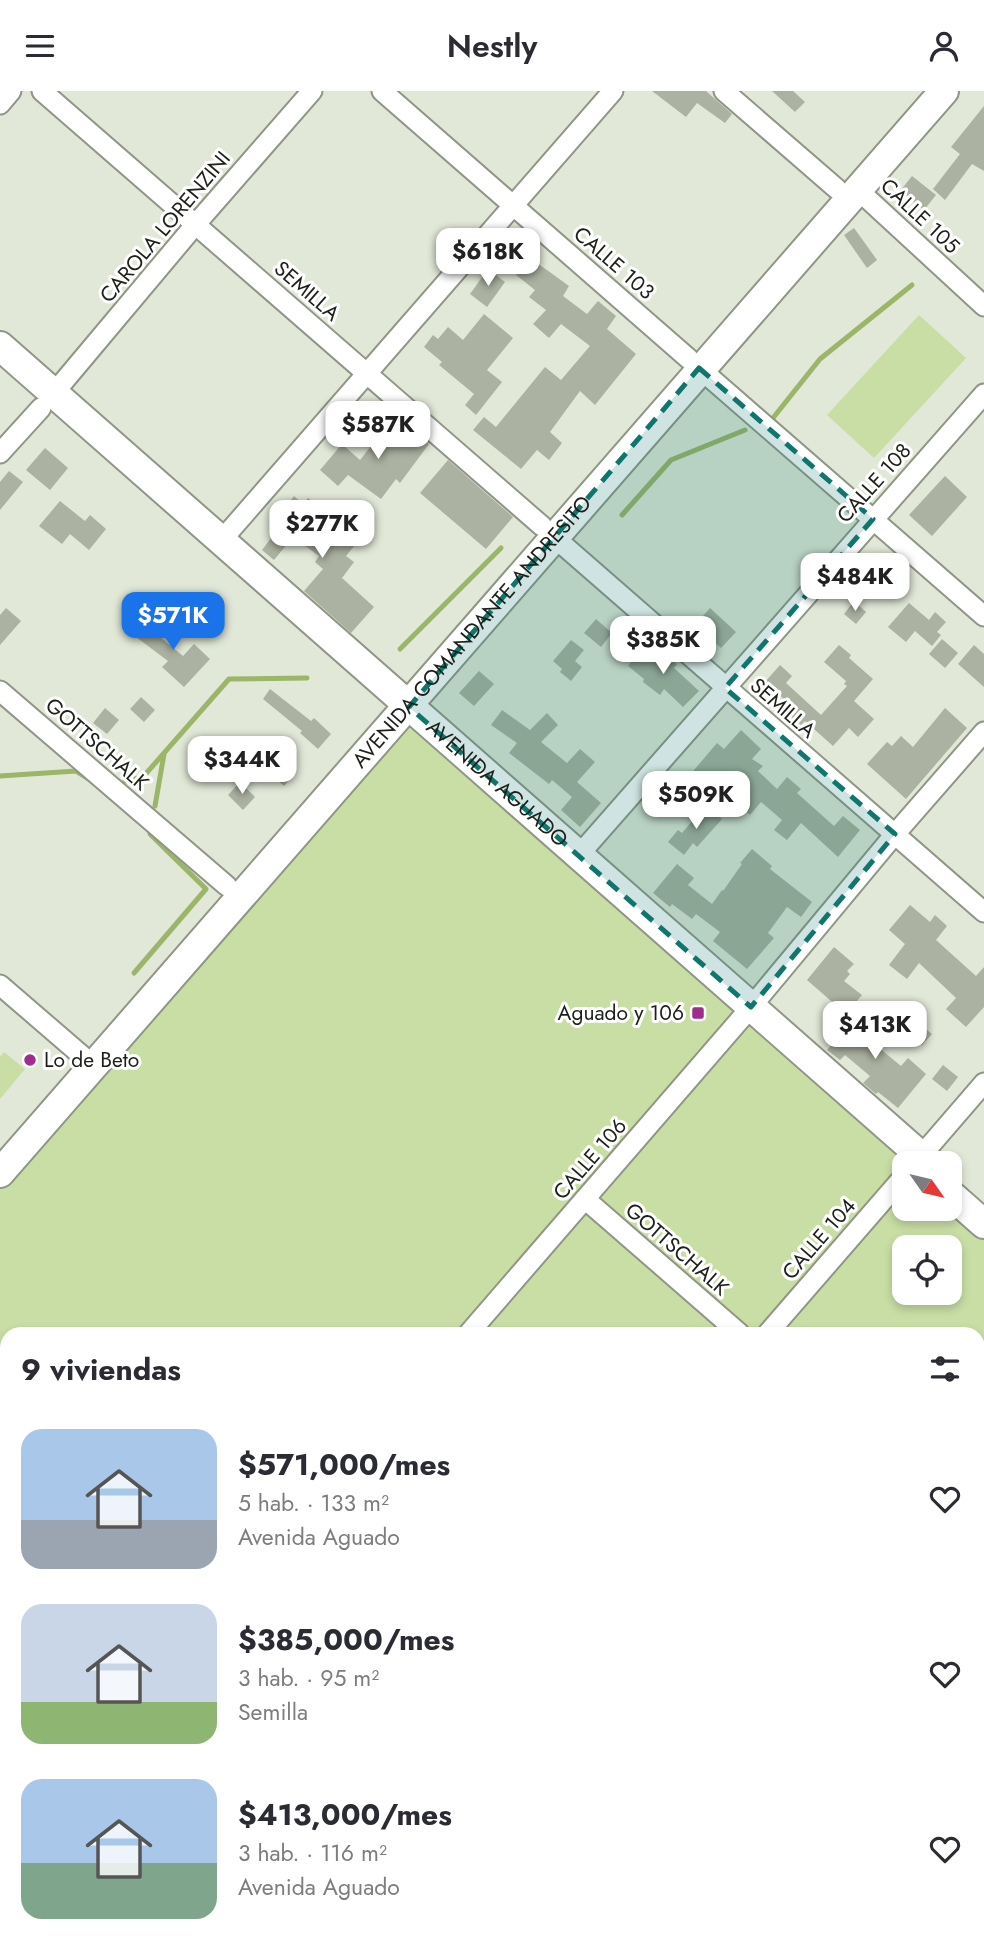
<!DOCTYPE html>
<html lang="es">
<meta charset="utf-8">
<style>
body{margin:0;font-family:Jost,sans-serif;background:#f2f2f3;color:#2b2b33;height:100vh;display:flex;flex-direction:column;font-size:26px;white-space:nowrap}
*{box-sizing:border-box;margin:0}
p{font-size:23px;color:#7c7c81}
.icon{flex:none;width:38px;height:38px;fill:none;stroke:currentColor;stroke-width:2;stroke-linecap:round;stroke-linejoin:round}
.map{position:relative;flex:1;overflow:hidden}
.drawer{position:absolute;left:0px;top:1236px;width:985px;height:625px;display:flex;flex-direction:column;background:#fff;border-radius:21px 21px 0 0;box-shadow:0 4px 10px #0003}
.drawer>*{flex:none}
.needle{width:46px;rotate:124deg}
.controls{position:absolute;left:892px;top:1060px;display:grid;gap:14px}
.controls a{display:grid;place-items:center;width:70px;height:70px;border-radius:14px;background:#fff;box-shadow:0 4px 10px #0003;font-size:35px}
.price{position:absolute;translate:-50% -60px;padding:0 16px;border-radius:14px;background:#fff;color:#222;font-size:23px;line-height:46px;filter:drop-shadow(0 2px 4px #0008)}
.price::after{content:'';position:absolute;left:50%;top:42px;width:21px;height:16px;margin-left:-10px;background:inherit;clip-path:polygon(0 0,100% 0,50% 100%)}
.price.on{background:#1a73e8;color:#fff}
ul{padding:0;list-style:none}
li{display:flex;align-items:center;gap:21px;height:175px;padding:0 21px}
li span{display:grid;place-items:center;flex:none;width:196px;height:140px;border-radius:21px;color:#555}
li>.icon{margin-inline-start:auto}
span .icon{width:84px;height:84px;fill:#fffc;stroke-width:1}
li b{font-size:30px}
h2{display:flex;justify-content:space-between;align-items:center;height:84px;padding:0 21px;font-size:30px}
header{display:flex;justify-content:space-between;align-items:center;height:91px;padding:0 21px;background:#fff;font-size:32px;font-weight:600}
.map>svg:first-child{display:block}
.green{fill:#c9dea5;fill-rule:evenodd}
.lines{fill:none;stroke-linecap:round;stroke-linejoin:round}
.stream{stroke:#9bb569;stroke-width:5}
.building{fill:#acb2a1}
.street-casing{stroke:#909686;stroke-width:23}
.secondary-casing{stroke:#909686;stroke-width:32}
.street{stroke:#fff;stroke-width:19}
.secondary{stroke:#fff;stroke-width:28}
.marked{fill:#0f766e;fill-opacity:0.2;stroke:#0f766e;stroke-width:5;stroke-dasharray:14 9;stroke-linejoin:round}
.poi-dot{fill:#9d2e8d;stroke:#fff;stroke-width:2.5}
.labels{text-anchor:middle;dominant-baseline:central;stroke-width:6;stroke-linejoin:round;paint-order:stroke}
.street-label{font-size:21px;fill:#1d1f19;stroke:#fff}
.poi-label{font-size:21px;fill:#1d1f19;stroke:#fff;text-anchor:end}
</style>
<header><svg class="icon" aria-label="menu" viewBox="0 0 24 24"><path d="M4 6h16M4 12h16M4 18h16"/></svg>Nestly<svg class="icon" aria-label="person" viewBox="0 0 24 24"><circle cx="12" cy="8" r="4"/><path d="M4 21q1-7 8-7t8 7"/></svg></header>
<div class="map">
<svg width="984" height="1859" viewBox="0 0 984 1859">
<rect width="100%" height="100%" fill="#e1e8d7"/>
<g class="green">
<polygon points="919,224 966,267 874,367 827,324"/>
<path d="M404 632 909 1073H905V1118H950L984 1138V1324L978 1330V1242H7V1853H364L370 1859H0V1091ZM905 1157H950V1202H905Z"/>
<polygon points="4,961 25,978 0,1008 0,966"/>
<polygon points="432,1853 519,1853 513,1859 439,1859"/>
<polygon points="581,1853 746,1853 753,1859 575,1859"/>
</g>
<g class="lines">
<g class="stream">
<polyline points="773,327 820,268 912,194"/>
<polyline points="622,424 671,369 745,339"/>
<polyline points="400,558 501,457"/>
<polyline points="0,685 76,680 89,688"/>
<polyline points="125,690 143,686 229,588 307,587"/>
<polyline points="155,715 164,663"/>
<polyline points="134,882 206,798 150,743"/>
</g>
</g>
<g class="building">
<polygon points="652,0 706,0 732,23 725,32 697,12 686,26"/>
<polygon points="772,0 793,0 805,11 795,21"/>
<polygon points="984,15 984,80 972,73 945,109 933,98 960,63 951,56"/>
<polygon points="912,85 936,104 924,119 900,100"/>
<polygon points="854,137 877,169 867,177 844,144"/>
<polygon points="529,166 569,195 563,205 587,223 598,210 616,225 607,238 636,263 595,314 580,300 550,341 562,352 549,369 537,359 521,378 473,339 484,326 496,336 545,276 561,289 590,255 561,233 549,247 533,233 546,219 529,206 535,199 516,184"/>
<polygon points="488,178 505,191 487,216 470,203"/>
<polygon points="484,223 513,247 487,279 502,291 476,324 465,314 474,303 439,274 442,271 424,256 433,244 438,248 448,236 463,249"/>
<polygon points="391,330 409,345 413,339 429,353 400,392 396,388 381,408 348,384 338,395 320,379 342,353 360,369"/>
<polygon points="45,357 68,377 50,399 26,379"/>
<polygon points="448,369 513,426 486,458 420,402"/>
<polygon points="9,380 23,391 0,419 0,391"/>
<polygon points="945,385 967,406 932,445 909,424"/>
<polygon points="294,405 303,413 308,407 333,425 328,432 355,454 346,465 354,471 342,487 374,516 351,542 304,500 323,478 315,471 319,465 293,446 274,469 262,459 275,442 269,437"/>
<polygon points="60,410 85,430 90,424 106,438 89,459 70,443 62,453 39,435"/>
<polygon points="854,510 866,521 856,533 844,523"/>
<polygon points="909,512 929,529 935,521 946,531 937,541 941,544 932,555 915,540 906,551 888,536"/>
<polygon points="6,517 21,530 0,554 0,524"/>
<polygon points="710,517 736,541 721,557 695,534"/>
<polygon points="156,522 170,533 160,546 183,565 194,553 210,568 184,596 162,576 168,570 136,546"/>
<polygon points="596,528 612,542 601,556 584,542"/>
<polygon points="942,548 958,562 945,577 929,563"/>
<polygon points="571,549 584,559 575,570 582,576 571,590 560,581 562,578 553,570"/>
<polygon points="839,554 851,564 849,567 873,588 854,610 874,628 858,646 849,637 833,655 805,630 801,634 781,617 787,611 765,591 780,574 792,585 786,592 821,624 847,595 844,593 846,590 824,571"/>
<polygon points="974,554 984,563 984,596 958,573"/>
<polygon points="656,556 677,573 674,577 699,600 683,616 664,598 660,604 643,591 644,588 628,575 642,557 650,564"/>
<polygon points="479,580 494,593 474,615 459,602"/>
<polygon points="270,598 311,630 314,627 331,643 318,658 300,642 302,640 263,608"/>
<polygon points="141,606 155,619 144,631 130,618"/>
<polygon points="105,617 119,629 107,643 93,632"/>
<polygon points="945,617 967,637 906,708 867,673 887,651 892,655 901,645 913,656"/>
<polygon points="502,619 530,639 547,622 558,634 541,651 567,672 580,658 595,671 577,691 601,712 580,736 561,719 572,706 552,689 549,693 509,662 517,652 491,634"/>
<polygon points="741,639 761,658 752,668 763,675 758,680 777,698 787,686 801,698 797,702 834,735 843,725 860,739 838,766 801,732 787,749 774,739 782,729 761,711 750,724 734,709 743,700 722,682 708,700 689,685 717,652 724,658"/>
<polygon points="273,648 290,663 282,673 294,684 284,695 249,664 259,653 265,658"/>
<polygon points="240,691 255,706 243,719 228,704"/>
<polygon points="706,714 722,728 697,756 693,752 684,764 668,751 678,739 682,742"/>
<polygon points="752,758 772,775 770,778 812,811 801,826 787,816 768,842 774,847 747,878 713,850 720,841 696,823 692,828 672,813 670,816 653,802 677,773 694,787 688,794 712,813 722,799 723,800 742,773 740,772"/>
<polygon points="910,814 930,831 935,824 947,835 936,849 976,885 984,876 984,916 966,936 946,918 956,907 919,872 907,888 889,874 905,853 889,839"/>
<polygon points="834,856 854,873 847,880 850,883 844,890 862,904 846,923 807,889"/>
<polygon points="849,923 884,949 878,956 901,975 908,967 926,983 898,1017 878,1001 876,1003 863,992 870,985 845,964 840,969 827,959 837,947 832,942"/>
<polygon points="910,925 932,943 922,954 900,936"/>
<polygon points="943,974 958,986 947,1000 932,988"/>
</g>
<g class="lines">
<defs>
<g id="street">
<polyline points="42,0 542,435"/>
<polyline points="382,0 689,268"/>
<polyline points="724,0 837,98"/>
<polyline points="0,13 11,0"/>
<polyline points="857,98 984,215"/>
<polyline points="699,277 984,525"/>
<polyline points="54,302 195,134 312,0"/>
<polyline points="0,362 41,317"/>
<polyline points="554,446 984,821"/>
<polyline points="220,451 613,0"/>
<polyline points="0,600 227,795"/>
<polyline points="578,765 984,303"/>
<polyline points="0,894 94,975"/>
<polyline points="751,916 895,743 984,641"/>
<polyline points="921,1065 984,992"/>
<polyline points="585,1108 739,1242"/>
<polyline points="469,1242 745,923"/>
<polyline points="768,1242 905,1084"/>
<polyline points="978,1448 984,1452"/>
<polyline points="978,1712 984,1705"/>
<polyline points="978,1733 984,1738"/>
<polyline points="767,1853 774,1859"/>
<polyline points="850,1859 855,1853"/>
</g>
<g id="secondary">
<path id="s1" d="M0 255 930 1073"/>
<path id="s2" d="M0 1082C316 723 627 359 944 0"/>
<polyline points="950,1103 984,1133"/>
<polyline points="978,1368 984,1361"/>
<polyline points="0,1475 7,1481"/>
<polyline points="0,1511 7,1517"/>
<polyline points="390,1853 397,1859"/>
<polyline points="432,1853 439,1859"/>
<polyline points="545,1859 550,1853"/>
</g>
</defs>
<use href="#street" class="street-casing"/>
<use href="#secondary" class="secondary-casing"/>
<use href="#street" class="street"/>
<use href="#secondary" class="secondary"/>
</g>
<path class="marked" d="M699 277 873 428 725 597 895 743 751 916 409 616Z"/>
<g class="poi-dot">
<rect x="691" y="915" width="14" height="14" rx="3.5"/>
<circle cx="30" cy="969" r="7"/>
</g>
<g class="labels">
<g class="street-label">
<text transform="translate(920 125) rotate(43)">CALLE 105</text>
<text transform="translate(165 136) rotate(-50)">CAROLA LORENZINI</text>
<text transform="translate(614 172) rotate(41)">CALLE 103</text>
<text transform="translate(307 200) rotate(41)">SEMILLA</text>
<text transform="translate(874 392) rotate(-48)">CALLE 108</text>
<text stroke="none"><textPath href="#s2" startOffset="718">AVENIDA COMANDANTE ANDRESITO</textPath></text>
<text transform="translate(783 617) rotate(41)">SEMILLA</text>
<text transform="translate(97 653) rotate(41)">GOTTSCHALK</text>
<text stroke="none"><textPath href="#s1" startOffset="662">AVENIDA AGUADO</textPath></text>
<text transform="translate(590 1068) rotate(-49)">CALLE 106</text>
<text transform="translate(819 1148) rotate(-49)">CALLE 104</text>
<text transform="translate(677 1158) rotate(41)">GOTTSCHALK</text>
</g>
<g class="poi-label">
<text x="684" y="922">Aguado y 106</text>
<text x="44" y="969" text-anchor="start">Lo de Beto</text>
</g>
</g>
</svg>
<div class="controls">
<a><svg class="needle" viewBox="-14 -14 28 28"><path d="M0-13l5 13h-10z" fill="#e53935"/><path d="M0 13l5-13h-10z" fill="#7c7c81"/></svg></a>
<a><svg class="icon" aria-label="locate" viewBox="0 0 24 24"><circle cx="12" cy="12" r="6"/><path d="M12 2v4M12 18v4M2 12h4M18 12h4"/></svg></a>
</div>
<b class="price" style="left:488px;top:197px">$618K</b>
<b class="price" style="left:378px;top:370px">$587K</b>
<b class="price" style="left:322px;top:469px">$277K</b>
<b class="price" style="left:855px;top:522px">$484K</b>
<b class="price on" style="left:173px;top:561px">$571K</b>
<b class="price" style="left:663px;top:585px">$385K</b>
<b class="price" style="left:242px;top:705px">$344K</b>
<b class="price" style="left:696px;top:740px">$509K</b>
<b class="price" style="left:875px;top:970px">$413K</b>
<section class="drawer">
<h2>9 viviendas<svg class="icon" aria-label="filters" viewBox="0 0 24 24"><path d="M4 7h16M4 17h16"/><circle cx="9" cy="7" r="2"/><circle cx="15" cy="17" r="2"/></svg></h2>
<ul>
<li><span style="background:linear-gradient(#a9c7e8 65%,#9aa5b1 0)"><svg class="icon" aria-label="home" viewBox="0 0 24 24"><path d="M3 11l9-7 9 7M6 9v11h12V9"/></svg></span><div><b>$571,000/mes</b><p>5 hab. · 133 m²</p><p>Avenida Aguado</p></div><svg class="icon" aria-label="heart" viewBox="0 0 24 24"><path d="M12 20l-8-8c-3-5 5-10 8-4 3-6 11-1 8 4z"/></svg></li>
<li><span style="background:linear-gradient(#c9d6e8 70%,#8fb573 0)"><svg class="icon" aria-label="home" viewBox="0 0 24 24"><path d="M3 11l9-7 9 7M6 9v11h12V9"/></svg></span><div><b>$385,000/mes</b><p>3 hab. · 95 m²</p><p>Semilla</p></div><svg class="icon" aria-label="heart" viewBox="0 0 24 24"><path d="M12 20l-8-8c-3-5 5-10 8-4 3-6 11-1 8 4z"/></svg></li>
<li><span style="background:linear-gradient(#a9c7e8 60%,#7fa58c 0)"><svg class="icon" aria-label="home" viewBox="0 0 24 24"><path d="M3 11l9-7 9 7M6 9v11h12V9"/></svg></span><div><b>$413,000/mes</b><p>3 hab. · 116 m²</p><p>Avenida Aguado</p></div><svg class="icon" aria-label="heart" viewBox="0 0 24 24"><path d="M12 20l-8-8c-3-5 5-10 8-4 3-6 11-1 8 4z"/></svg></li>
</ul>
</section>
</div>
